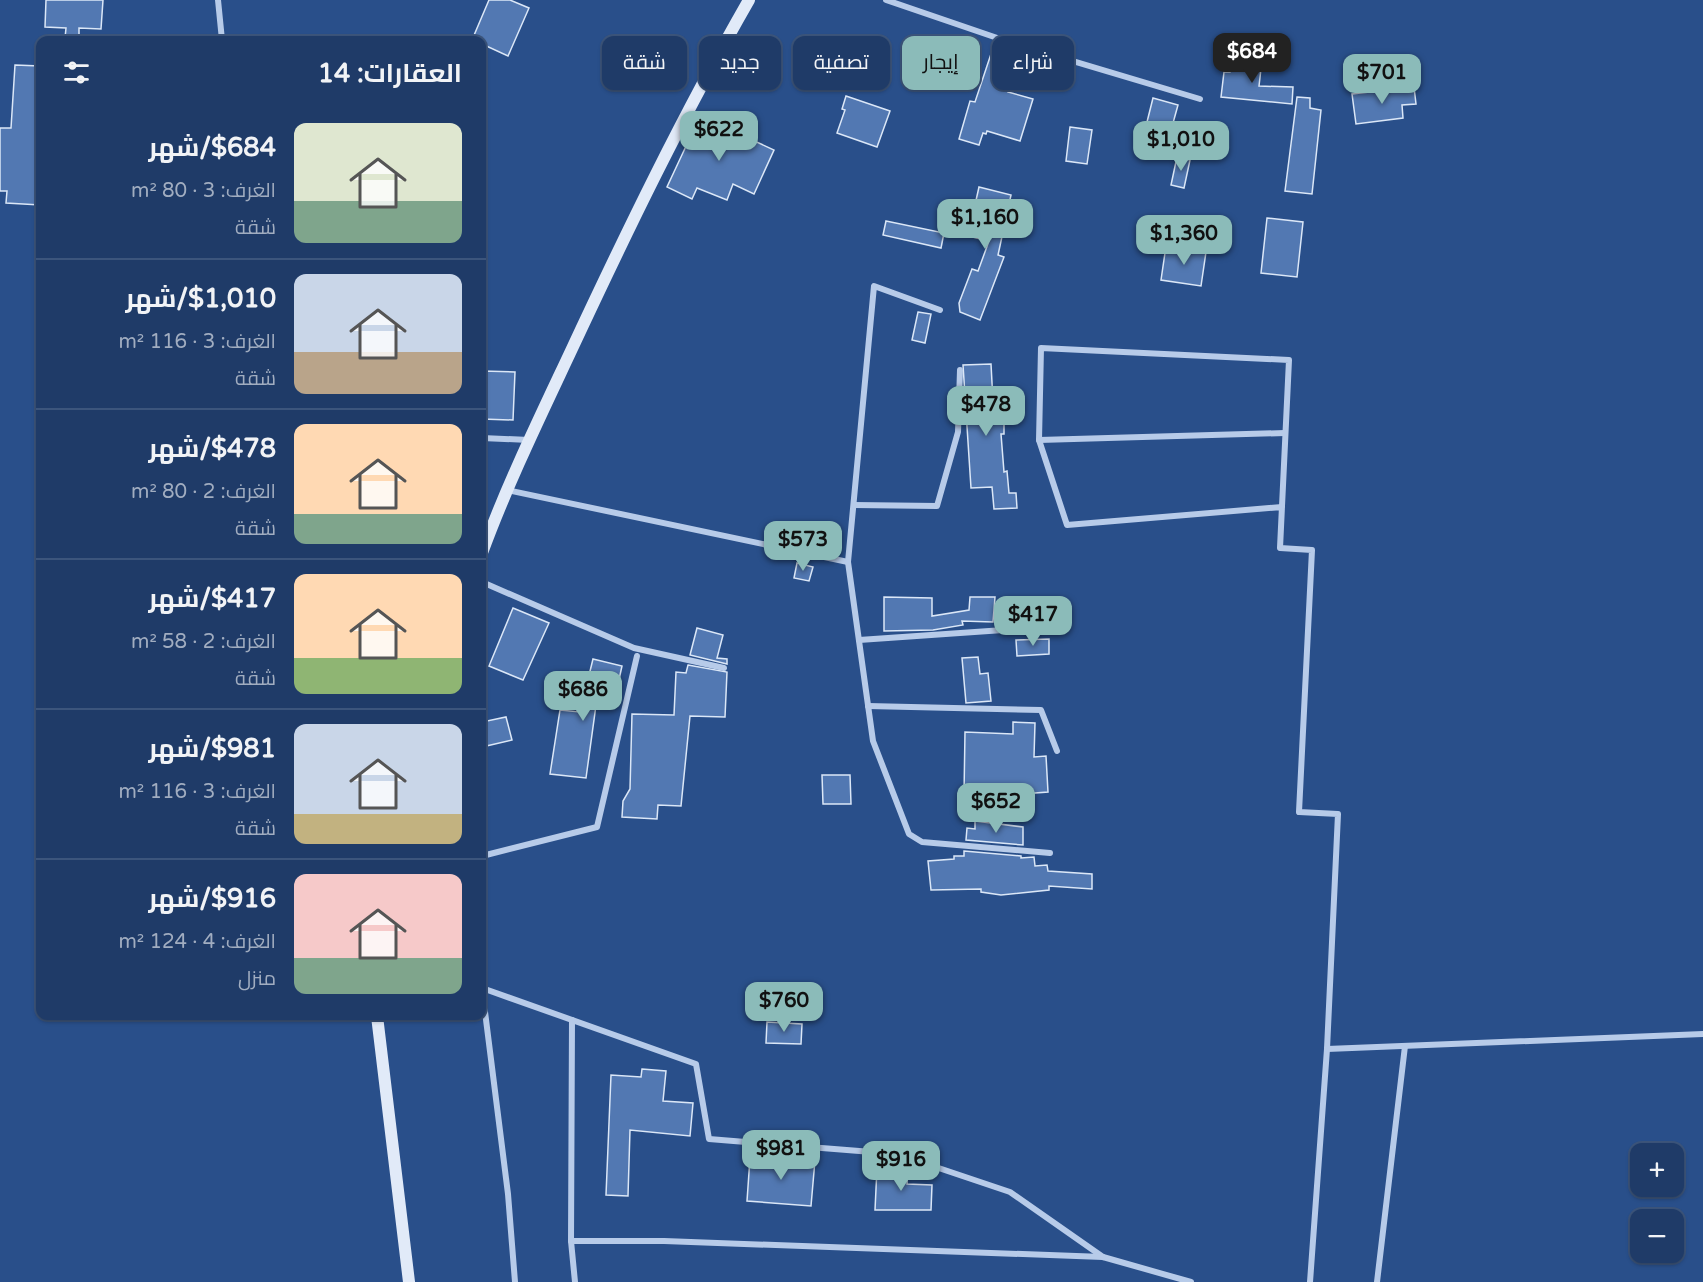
<!DOCTYPE html>
<html lang="ar">
<meta charset="utf-8">
<style>
body{margin:0;font-family:"Varela Round",Cairo,sans-serif;background:#27426e;color:#f1f3f6;direction:rtl;height:100vh;display:flex;flex-direction:column;font-size:22px;white-space:nowrap}
*{box-sizing:border-box;margin:0}
p{font-size:20px;color:#a1adc0}
.icon{flex:none;width:33px;height:33px;fill:none;stroke:currentColor;stroke-width:2;stroke-linecap:round;stroke-linejoin:round}
.map{position:relative;flex:1;overflow:hidden;direction:ltr}
.panel{position:absolute;left:36px;top:36px;width:450px;height:984px;display:flex;flex-direction:column;background:#1f3b68;border-radius:12px;box-shadow:0 2px 4px #0004,0 0 0 2px #3c557c;direction:rtl}
.panel>*{flex:none}
.hud{position:absolute;left:504px;top:36px;width:570px;height:54px;direction:rtl;display:flex;gap:12px}
.buttons{position:absolute;left:1630px;top:1143px;display:grid;gap:12px}
.buttons a{display:grid;place-items:center;width:54px;height:54px;border-radius:12px;background:#1f3b68;box-shadow:0 2px 4px #0004,0 0 0 2px #3c557c;font-size:30px}
.price{position:absolute;translate:-50% -51px;padding:0 14px;border-radius:12px;background:#8bbbb9;color:#111;font-size:20px;line-height:39px;filter:drop-shadow(0 2px 3px #0008)}
.price::after{content:'';position:absolute;left:50%;top:36px;width:18px;height:14px;margin-left:-9px;background:inherit;clip-path:polygon(0 0,100% 0,50% 100%)}
.price.selected{background:#222;color:#fff}
ul{padding:0;list-style:none}
li{display:flex;align-items:center;gap:18px;height:150px;padding:0 24px}
li+li{border-top:2px solid #3c557c}
li span{display:grid;place-items:center;flex:none;width:168px;height:120px;border-radius:12px;color:#555}
li>.icon{margin-inline-start:auto}
span .icon{width:72px;height:72px;fill:#fffc;stroke-width:1}
li b{font-size:26px}
h2{display:flex;justify-content:space-between;align-items:center;height:72px;padding:0 24px;font-size:26px}
.chip{padding:0 21px;border-radius:12px;background:#1f3b68;box-shadow:0 2px 4px #0004,0 0 0 2px #3c557c;font-size:21px;line-height:54px}
.chip.selected{background:#8bbbb9;color:#111}
.map>svg:first-child{display:block}
.building{fill:#5278b2;stroke:#dbe7f7;stroke-width:1.5}
.lines{fill:none;stroke-linecap:round;stroke-linejoin:round}
.street{stroke:#b7cbe9;stroke-width:6}
.secondary{stroke:#e1eaf8;stroke-width:12}
</style>
<div class="map">
<svg width="1703" height="1282" viewBox="0 0 1703 1282">
<rect width="100%" height="100%" fill="#294f8a"/>
<g class="building">
<polygon points="46,0 103,0 101,29 79,28 79,39 65,38 66,28 45,27"/>
<polygon points="489,0 510,0 529,8 508,56 482,44 482,40 472,40"/>
<polygon points="992,51 1009,56 1006,66 1016,69 1008,92 1033,99 1020,141 987,131 986,134 983,133 979,145 959,139 970,101 975,102"/>
<polygon points="1231,57 1262,60 1259,86 1293,87 1292,104 1221,97 1224,72 1230,72"/>
<polygon points="15,65 40,66 40,205 6,203 7,191 0,191 0,128 11,128"/>
<polygon points="1414,87 1416,104 1402,105 1403,118 1356,124 1352,94"/>
<polygon points="846,96 890,111 877,147 837,133 845,110 842,109"/>
<polygon points="1297,97 1310,98 1310,108 1321,110 1312,194 1285,191"/>
<polygon points="1153,98 1178,105 1165,152 1141,146"/>
<polygon points="708,113 726,125 724,127 774,150 754,194 733,184 727,200 697,188 692,199 667,187 687,144"/>
<polygon points="1070,127 1092,130 1087,164 1066,161"/>
<polygon points="1177,157 1190,160 1184,188 1171,185"/>
<polygon points="979,187 1011,195 998,255 1004,257 980,320 960,312 959,303 972,269 978,271 989,241 968,236"/>
<polygon points="1267,218 1303,222 1297,277 1261,273"/>
<polygon points="886,221 944,233 941,248 883,235"/>
<polygon points="1166,246 1206,252 1201,286 1161,280"/>
<polygon points="918,312 931,314 925,343 912,340"/>
<polygon points="991,364 994,420 1004,419 1004,434 1001,434 1004,472 1007,471 1009,493 1016,493 1017,508 994,509 992,487 971,488 963,365"/>
<polygon points="482,371 515,372 513,420 482,419"/>
<polygon points="797,563 813,567 809,581 794,578"/>
<polygon points="884,597 932,598 932,616 969,610 970,597 995,597 993,622 962,621 963,625 933,630 884,631"/>
<polygon points="513,608 549,623 523,680 489,666"/>
<polygon points="697,628 723,635 717,658 727,659 727,664 690,655"/>
<polygon points="1049,639 1049,654 1017,656 1016,640"/>
<polygon points="978,657 980,674 988,673 991,701 966,703 962,658"/>
<polygon points="593,659 622,666 614,702 597,698 586,778 550,774 560,710 580,712"/>
<polygon points="688,665 727,672 725,717 690,716 681,806 658,805 657,819 622,817 623,801 630,789 632,714 674,715 676,672 686,673"/>
<polygon points="506,717 512,740 482,747 482,722"/>
<polygon points="1013,722 1035,723 1034,757 1046,756 1048,792 1022,794 1022,797 964,794 965,732 1013,734"/>
<polygon points="822,775 850,775 851,804 823,804"/>
<polygon points="975,821 1023,827 1023,845 966,840 967,828 975,829"/>
<polygon points="964,851 1021,856 1021,858 1034,857 1035,866 1047,865 1048,871 1092,874 1092,889 1049,886 1049,890 1001,895 981,892 981,889 931,890 928,861 954,859 954,856 964,856"/>
<polygon points="767,1022 802,1024 801,1044 766,1043"/>
<polygon points="642,1069 666,1071 663,1101 693,1103 690,1136 630,1130 628,1196 606,1195 611,1075 641,1077"/>
<polygon points="750,1158 815,1160 811,1206 747,1201"/>
<polygon points="877,1168 908,1170 907,1184 932,1185 931,1210 875,1210"/>
</g>
<g class="lines">
<g class="street">
<polyline points="218,0 222,40"/>
<polyline points="886,0 1009,42 1200,99"/>
<polyline points="940,310 874,286 848,562 873,741 909,834 922,842 1050,853"/>
<polyline points="482,438 529,440"/>
<polyline points="1039,440 1285,433"/>
<polyline points="507,490 848,562"/>
<polyline points="854,505 937,506 958,432 960,370"/>
<path d="M1282 507 1067 525 1039 440 1041 348 1289 360C1286 423 1283 485 1280 548L1312 550 1299 812 1338 814 1327 1049 1310 1282"/>
<polyline points="482,582 634,648 724,668"/>
<polyline points="859,640 1048,627"/>
<polyline points="868,706 1041,710 1057,751"/>
<polyline points="482,856 597,827 637,656"/>
<polyline points="482,988 696,1064 709,1139 897,1154 1010,1192 1103,1257"/>
<polyline points="482,988 508,1194 515,1282"/>
<polyline points="572,1020 571,1241 575,1282"/>
<polyline points="1327,1049 1703,1034"/>
<polyline points="571,1241 664,1241 1103,1257 1191,1282"/>
<polyline points="1377,1282 1405,1046"/>
</g>
<g class="secondary">
<path d="M482 553C507 485 539 419 570 353 626 233 683 115 749 0"/>
<polyline points="377,1016 409,1282"/>
</g>
</g>
</svg>
<div class="buttons">
<a>+</a>
<a>−</a>
</div>
<b class="price selected" style="left:1252px;top:84px">$684</b>
<b class="price" style="left:1382px;top:105px">$701</b>
<b class="price" style="left:719px;top:162px">$622</b>
<b class="price" style="left:1181px;top:172px">$1,010</b>
<b class="price" style="left:985px;top:250px">$1,160</b>
<b class="price" style="left:1184px;top:266px">$1,360</b>
<b class="price" style="left:986px;top:437px">$478</b>
<b class="price" style="left:803px;top:572px">$573</b>
<b class="price" style="left:1033px;top:647px">$417</b>
<b class="price" style="left:583px;top:722px">$686</b>
<b class="price" style="left:996px;top:834px">$652</b>
<b class="price" style="left:784px;top:1033px">$760</b>
<b class="price" style="left:781px;top:1181px">$981</b>
<b class="price" style="left:901px;top:1192px">$916</b>
<div class="hud">
<a class="chip">شراء</a>
<a class="chip selected">إيجار</a>
<a class="chip">تصفية</a>
<a class="chip">جديد</a>
<a class="chip">شقة</a>
</div>
<section class="panel">
<h2>العقارات: 14<svg class="icon" aria-label="filters" viewBox="0 0 24 24"><path d="M4 7h16M4 17h16"/><circle cx="9" cy="7" r="2"/><circle cx="15" cy="17" r="2"/></svg></h2>
<ul>
<li><span style="background:linear-gradient(#dfe7d0 65%,#7fa58c 0)"><svg class="icon" aria-label="home" viewBox="0 0 24 24"><path d="M3 11l9-7 9 7M6 9v11h12V9"/></svg></span><div><b>$684/شهر</b><p>الغرف: 3 · 80 m²</p><p>شقة</p></div></li>
<li><span style="background:linear-gradient(#c9d6e8 65%,#b9a48a 0)"><svg class="icon" aria-label="home" viewBox="0 0 24 24"><path d="M3 11l9-7 9 7M6 9v11h12V9"/></svg></span><div><b>$1,010/شهر</b><p>الغرف: 3 · 116 m²</p><p>شقة</p></div></li>
<li><span style="background:linear-gradient(#ffd9b3 75%,#7fa58c 0)"><svg class="icon" aria-label="home" viewBox="0 0 24 24"><path d="M3 11l9-7 9 7M6 9v11h12V9"/></svg></span><div><b>$478/شهر</b><p>الغرف: 2 · 80 m²</p><p>شقة</p></div></li>
<li><span style="background:linear-gradient(#ffd9b3 70%,#8fb573 0)"><svg class="icon" aria-label="home" viewBox="0 0 24 24"><path d="M3 11l9-7 9 7M6 9v11h12V9"/></svg></span><div><b>$417/شهر</b><p>الغرف: 2 · 58 m²</p><p>شقة</p></div></li>
<li><span style="background:linear-gradient(#c9d6e8 75%,#c2b280 0)"><svg class="icon" aria-label="home" viewBox="0 0 24 24"><path d="M3 11l9-7 9 7M6 9v11h12V9"/></svg></span><div><b>$981/شهر</b><p>الغرف: 3 · 116 m²</p><p>شقة</p></div></li>
<li><span style="background:linear-gradient(#f6c9c9 70%,#7fa58c 0)"><svg class="icon" aria-label="home" viewBox="0 0 24 24"><path d="M3 11l9-7 9 7M6 9v11h12V9"/></svg></span><div><b>$916/شهر</b><p>الغرف: 4 · 124 m²</p><p>منزل</p></div></li>
</ul>
</section>
</div>
